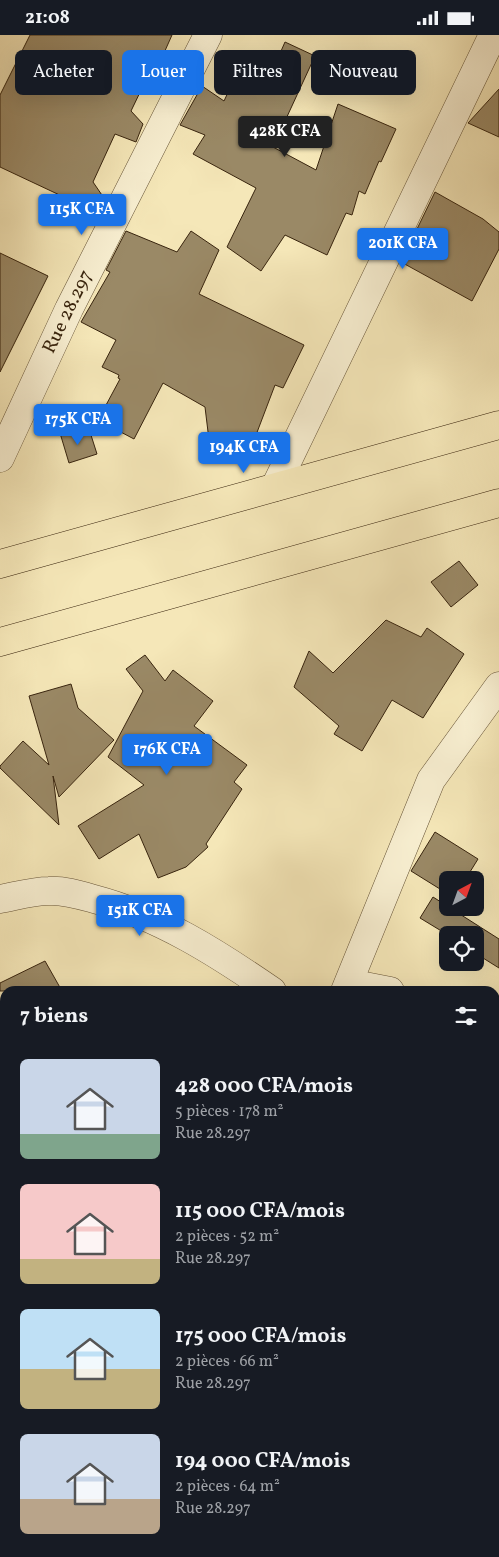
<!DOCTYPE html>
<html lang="fr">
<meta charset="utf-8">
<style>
body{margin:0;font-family:Vollkorn,serif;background:#20242c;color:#f1f3f6;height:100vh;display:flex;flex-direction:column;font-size:19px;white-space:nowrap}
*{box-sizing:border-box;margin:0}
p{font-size:16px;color:#9ea1a6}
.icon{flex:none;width:28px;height:28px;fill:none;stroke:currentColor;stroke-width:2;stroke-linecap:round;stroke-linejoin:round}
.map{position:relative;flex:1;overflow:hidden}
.sheet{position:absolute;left:0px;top:951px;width:500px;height:571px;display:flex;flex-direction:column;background:#171b24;border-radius:15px 15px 0 0;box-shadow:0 5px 20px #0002}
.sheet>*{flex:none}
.banner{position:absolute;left:15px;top:15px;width:470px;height:45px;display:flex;gap:10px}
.needle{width:32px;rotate:41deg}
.tools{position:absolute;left:439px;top:836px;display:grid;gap:10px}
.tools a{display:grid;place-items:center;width:45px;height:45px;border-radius:8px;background:#171b24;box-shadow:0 5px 20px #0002;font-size:25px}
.price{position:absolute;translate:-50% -42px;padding:0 11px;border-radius:5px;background:#1a73e8;color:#fff;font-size:16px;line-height:32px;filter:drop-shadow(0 1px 2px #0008)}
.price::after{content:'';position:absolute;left:50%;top:30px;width:15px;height:11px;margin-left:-8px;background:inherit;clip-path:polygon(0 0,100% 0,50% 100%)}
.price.on{background:#222;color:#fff}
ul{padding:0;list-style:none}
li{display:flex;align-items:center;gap:15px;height:125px;padding:0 20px}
li span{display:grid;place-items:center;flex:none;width:140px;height:100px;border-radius:8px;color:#555}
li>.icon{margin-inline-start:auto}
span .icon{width:60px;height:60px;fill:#fffc;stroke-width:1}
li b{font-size:21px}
h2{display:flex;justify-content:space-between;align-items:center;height:60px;padding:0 20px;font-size:21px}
.tag{padding:0 18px;border-radius:8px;background:#171b24;box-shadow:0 5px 20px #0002;font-size:18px;line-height:45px}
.tag.on{background:#1a73e8;color:#fff}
.status{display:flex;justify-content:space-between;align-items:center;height:35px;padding:0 25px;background:#171b24;direction:ltr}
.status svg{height:14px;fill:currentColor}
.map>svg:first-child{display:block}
.building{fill:#9a8966;stroke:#38240e}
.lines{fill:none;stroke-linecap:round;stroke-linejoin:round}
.minor-casing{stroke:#675538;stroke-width:29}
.major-casing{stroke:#38240e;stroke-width:29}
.minor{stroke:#f8efd1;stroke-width:28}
.major{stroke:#f5e7b8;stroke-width:28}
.labels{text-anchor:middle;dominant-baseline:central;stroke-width:4;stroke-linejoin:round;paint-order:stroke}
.street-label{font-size:19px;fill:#38240e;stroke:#f8efd1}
</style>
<div class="status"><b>21:08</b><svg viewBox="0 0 49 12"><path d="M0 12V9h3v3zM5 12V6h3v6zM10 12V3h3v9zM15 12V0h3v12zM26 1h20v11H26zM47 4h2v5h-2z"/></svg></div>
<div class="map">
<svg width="499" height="1522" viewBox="0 0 499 1522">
<rect width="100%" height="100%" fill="#f5e7b8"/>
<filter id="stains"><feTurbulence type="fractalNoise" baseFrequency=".004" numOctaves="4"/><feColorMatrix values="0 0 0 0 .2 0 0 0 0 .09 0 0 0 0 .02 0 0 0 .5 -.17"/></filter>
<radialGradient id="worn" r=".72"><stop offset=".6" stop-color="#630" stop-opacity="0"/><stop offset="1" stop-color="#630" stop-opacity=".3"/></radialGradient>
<g class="building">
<polygon points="30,0 172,0 160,27 144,49 131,76 143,89 136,107 115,99 93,147 106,166 100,179 0,132 0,60"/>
<polygon points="285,7 315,21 273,112 316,135 338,69 396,94 381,127 379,126 365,159 359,156 352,180 346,178 327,220 285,200 261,236 227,212 256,153 193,119 205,100 180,90 202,51 224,66 246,19 267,48"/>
<polygon points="499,54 499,102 468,88"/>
<polygon points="435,157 483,184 499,197 499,214 472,266 401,227"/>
<polygon points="126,196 177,217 191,196 219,215 199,259 304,310 283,353 275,350 256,400 209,405 205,372 163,348 134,404 98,385 120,344 118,343 119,340 102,332 116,305 81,287 110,237 106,235"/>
<polygon points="0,218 48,241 0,337"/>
<polygon points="90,397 97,419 69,428 60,398"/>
<polygon points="459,526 478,550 451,572 431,547"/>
<polygon points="386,585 421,602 427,593 464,619 423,683 392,665 362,716 334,699 339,691 294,652 309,616 333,638"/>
<polygon points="145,620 165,646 173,635 213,666 194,691 247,730 234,747 242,754 206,809 208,812 186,832 158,843 139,799 99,824 78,791 144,750 108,722 143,656 126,634"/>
<polygon points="71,649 78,673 114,705 59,762 53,741 59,790 0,733 0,731 23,706 49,730 29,661"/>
<polygon points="435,797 478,824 465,845 448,845 448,859 411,836"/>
<polygon points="433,862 499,904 499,933 475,918 475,900 448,900 420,883"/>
<polygon points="45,926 62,956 0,956 0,948"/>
</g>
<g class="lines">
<defs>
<g id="minor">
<polyline points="0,423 69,274 208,0"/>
<polyline points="275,452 493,0"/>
<path d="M0 864C16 861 33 856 49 856 64 855 80 860 94 864 159 881 217 918 272 956"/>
<polyline points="349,948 390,956"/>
<polyline points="345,956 431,745 499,651"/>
<polyline points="495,999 499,1002"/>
<polyline points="0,1148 5,1156"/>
<polyline points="495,1258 499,1262"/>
<polyline points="191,1518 192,1522"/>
<polyline points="36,1522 39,1518"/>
</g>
<g id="major">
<polyline points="0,529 499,390"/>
<polyline points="0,607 499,468"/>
</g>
</defs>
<use href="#minor" class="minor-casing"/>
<use href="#major" class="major-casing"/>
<use href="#minor" class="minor"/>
<use href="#major" class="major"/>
</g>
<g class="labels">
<g class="street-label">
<text transform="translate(68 277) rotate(-64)">Rue 28.297</text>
</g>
</g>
<rect width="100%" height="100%" filter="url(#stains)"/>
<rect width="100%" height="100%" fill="url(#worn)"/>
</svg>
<div class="tools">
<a><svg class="needle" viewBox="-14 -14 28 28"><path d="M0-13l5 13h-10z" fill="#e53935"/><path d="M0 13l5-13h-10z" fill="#9ea1a6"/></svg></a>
<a><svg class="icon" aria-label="locate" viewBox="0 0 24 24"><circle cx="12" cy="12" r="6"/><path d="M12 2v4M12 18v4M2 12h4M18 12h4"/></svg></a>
</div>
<b class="price on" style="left:285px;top:123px">428K CFA</b>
<b class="price" style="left:82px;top:201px">115K CFA</b>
<b class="price" style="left:403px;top:235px">201K CFA</b>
<b class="price" style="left:78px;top:411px">175K CFA</b>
<b class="price" style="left:244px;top:439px">194K CFA</b>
<b class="price" style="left:167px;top:741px">176K CFA</b>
<b class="price" style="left:140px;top:902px">151K CFA</b>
<div class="banner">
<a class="tag">Acheter</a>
<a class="tag on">Louer</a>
<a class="tag">Filtres</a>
<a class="tag">Nouveau</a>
</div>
<section class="sheet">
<h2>7 biens<svg class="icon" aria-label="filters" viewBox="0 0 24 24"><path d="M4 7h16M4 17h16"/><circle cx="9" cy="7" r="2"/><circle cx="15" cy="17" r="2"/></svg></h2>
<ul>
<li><span style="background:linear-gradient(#c9d6e8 75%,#7fa58c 0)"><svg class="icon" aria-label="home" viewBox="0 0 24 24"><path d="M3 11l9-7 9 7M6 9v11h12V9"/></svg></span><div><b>428 000 CFA/mois</b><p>5 pièces · 178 m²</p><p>Rue 28.297</p></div></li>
<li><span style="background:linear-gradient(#f6c9c9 75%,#c2b280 0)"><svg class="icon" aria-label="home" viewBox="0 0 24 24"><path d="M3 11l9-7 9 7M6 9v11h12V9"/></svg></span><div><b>115 000 CFA/mois</b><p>2 pièces · 52 m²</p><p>Rue 28.297</p></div></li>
<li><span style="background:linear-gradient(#bfe0f5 60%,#c2b280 0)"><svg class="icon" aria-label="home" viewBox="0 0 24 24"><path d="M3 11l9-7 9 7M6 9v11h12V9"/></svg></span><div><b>175 000 CFA/mois</b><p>2 pièces · 66 m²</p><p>Rue 28.297</p></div></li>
<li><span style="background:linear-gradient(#c9d6e8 65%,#b9a48a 0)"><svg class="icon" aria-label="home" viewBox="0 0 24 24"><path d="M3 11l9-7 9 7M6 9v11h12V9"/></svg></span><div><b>194 000 CFA/mois</b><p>2 pièces · 64 m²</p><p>Rue 28.297</p></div></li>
</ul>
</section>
</div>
